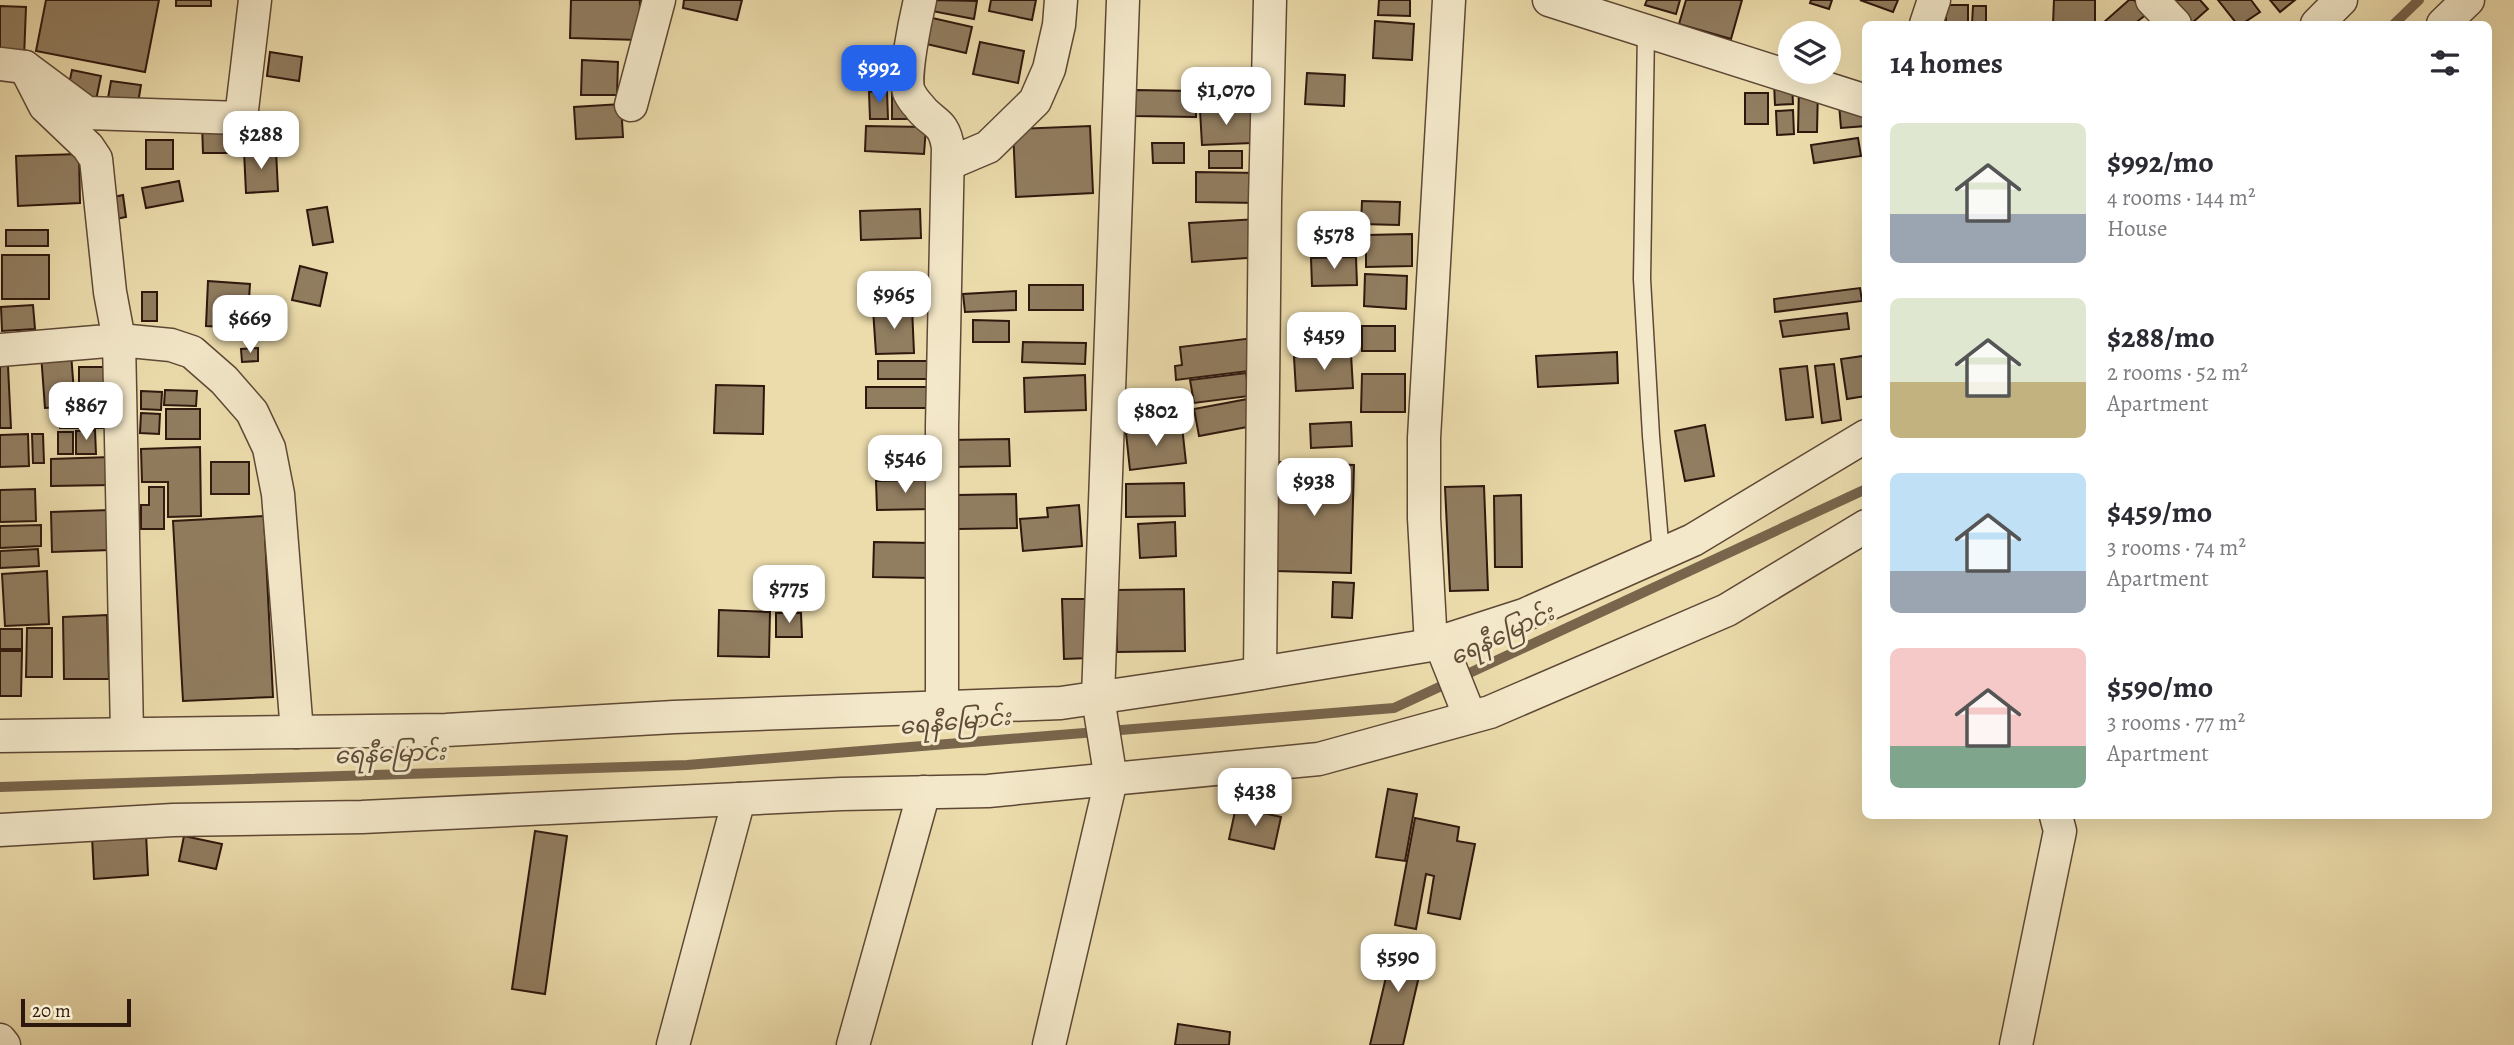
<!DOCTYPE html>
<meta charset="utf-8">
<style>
body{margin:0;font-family:Alegreya,"Noto Sans Myanmar",serif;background:#f2f2f3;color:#2b2b33;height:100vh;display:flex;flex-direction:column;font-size:26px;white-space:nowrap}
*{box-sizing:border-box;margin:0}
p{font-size:23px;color:#7c7c81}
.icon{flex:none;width:38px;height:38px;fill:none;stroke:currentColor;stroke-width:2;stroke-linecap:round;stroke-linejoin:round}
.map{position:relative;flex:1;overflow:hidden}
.sheet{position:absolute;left:1862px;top:21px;width:630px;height:798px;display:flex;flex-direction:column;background:#fff;border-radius:10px;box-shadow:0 7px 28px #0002}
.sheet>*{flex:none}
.controls{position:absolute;left:1778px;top:21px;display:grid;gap:14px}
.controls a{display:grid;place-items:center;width:63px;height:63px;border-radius:50%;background:#fff;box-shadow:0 7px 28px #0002;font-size:35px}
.scale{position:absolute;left:21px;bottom:18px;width:110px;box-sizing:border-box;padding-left:7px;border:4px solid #2e170d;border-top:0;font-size:19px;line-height:24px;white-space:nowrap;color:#2e170d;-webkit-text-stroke:5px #f3e8c9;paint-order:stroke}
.price{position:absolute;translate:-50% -60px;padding:0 16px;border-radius:14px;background:#fff;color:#222;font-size:23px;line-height:46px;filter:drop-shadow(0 2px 4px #0008)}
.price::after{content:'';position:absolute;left:50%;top:42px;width:21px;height:16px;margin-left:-10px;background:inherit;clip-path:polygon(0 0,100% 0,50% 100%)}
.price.on{background:#2563eb;color:#fff}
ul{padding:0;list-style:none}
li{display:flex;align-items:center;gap:21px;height:175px;padding:0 28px}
li span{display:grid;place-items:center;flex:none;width:196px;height:140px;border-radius:10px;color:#555}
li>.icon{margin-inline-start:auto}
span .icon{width:84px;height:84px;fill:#fffc;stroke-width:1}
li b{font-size:30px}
h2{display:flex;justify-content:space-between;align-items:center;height:84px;padding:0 28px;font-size:30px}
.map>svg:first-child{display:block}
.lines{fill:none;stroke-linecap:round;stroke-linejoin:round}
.stream{stroke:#79654c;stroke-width:10}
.building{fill:#917d60;stroke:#2e170d;stroke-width:2}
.service-casing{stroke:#5e4835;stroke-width:19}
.minor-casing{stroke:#5e4835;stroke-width:35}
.service{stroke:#f3e8c9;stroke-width:16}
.minor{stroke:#f3e8c9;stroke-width:32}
.labels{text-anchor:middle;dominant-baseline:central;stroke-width:6;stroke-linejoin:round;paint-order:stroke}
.water-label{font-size:23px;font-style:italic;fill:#604b37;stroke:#f3e8c9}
</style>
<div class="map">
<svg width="2514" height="1045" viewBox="0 0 2514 1045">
<rect width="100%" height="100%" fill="#ecdcac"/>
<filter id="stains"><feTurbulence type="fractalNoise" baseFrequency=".00286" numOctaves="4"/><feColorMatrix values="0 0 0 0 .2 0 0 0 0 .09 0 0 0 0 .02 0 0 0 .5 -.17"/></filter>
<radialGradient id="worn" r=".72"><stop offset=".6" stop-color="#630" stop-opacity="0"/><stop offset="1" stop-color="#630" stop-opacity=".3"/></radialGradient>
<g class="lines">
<g class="stream">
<polyline points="2394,24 2419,0"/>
<polyline points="0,787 687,765 1394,708 1866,489"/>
</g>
</g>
<g class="building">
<polygon points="46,0 159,0 145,72 36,51"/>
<rect x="176" y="0" width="35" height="6"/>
<polygon points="571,0 640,0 639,40 570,38"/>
<polygon points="684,0 742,0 737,20 683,8"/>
<polygon points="934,0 977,1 974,19 932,11"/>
<polygon points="991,0 1036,0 1032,20 989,11"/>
<polygon points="1379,0 1410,0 1410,16 1378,15"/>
<polygon points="1647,0 1680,0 1676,14 1645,5"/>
<polygon points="1686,0 1742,0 1731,39 1679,24"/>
<polygon points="1811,0 1832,0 1829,9 1810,3"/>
<polygon points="1860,0 1898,0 1893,12"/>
<polygon points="2054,0 2095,0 2095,24 2053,24"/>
<polygon points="2129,0 2134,0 2147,14 2134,24 2104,24 2103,23"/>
<polygon points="2172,0 2200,0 2208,9 2192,23"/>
<polygon points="2218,0 2251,0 2260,12 2242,24 2237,24"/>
<polygon points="2270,0 2295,0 2280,12"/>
<rect x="1946" y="5" width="22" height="19"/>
<polygon points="0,6 26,7 24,58 0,57"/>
<polygon points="1973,6 1986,6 1986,24 1972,24"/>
<polygon points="928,17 972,27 966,53 922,43"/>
<polygon points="1375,21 1414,24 1412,60 1373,58"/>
<polygon points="980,42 1024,51 1018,83 973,74"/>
<polygon points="270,52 302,57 299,81 267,76"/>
<polygon points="582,60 618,62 617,95 581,95"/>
<polygon points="72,70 101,76 96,100 67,94"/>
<polygon points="1307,73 1345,75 1344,106 1305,104"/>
<polygon points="111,81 141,85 137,109 107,104"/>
<polygon points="1774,83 1792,83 1793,104 1775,105"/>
<polygon points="1799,86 1818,87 1817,132 1798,132"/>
<polygon points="1135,90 1196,91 1196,117 1134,116"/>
<polygon points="887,91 888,119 870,119 869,92"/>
<rect x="892" y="93" width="15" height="26"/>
<rect x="1745" y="93" width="23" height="31"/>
<polygon points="1866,102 1866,126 1841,128 1839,104"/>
<polygon points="621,104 623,137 576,139 574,107"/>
<polygon points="1251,109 1252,143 1202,145 1200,110"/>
<polygon points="1793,110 1794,134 1777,135 1776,111"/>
<polygon points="230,123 230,153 203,153 202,124"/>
<polygon points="866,126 926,127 924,154 865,151"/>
<polygon points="1090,126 1093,193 1016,197 1013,129"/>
<polygon points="1858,138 1861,156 1814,163 1811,145"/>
<rect x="146" y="140" width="27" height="29"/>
<polygon points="1152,143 1184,143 1184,163 1153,163"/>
<polygon points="276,150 278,191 246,193 244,151"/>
<rect x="1209" y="151" width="33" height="17"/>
<polygon points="79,154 80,203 18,206 16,156"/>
<polygon points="1196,172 1258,173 1258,203 1196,202"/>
<polygon points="179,181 183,201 146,208 142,188"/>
<polygon points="123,195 126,217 116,219 113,197"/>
<polygon points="1362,201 1400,202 1399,225 1361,224"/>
<polygon points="327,207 333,242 313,245 307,210"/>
<polygon points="920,209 921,238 861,240 860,211"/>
<polygon points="1355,218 1358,244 1307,249 1304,223"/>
<polygon points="1258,219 1260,257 1192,262 1189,223"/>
<rect x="6" y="230" width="42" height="16"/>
<polygon points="1412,234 1412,266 1366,267 1366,235"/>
<rect x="2" y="255" width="47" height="44"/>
<polygon points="1356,257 1357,285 1312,286 1311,258"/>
<polygon points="300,266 327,273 320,306 292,300"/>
<polygon points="1365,274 1407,276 1406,309 1364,306"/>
<polygon points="208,281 250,284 247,328 206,326"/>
<rect x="1029" y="285" width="54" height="25"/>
<polygon points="1860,288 1862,301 1775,312 1774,299"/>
<polygon points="1016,291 1016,310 965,312 963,294"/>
<rect x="142" y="292" width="15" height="29"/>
<polygon points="33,305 35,329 2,331 1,307"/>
<polygon points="912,307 914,353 876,354 873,309"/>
<polygon points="1847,313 1849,329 1783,337 1780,321"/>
<polygon points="973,320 1009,321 1009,342 973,342"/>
<rect x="1362" y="326" width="33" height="25"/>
<polygon points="1253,338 1257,370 1176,380 1175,366 1182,365 1180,347"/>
<polygon points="1023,342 1086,343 1085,364 1022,362"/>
<polygon points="258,348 258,361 242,362 241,349"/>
<polygon points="1617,352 1618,383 1538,387 1536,356"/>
<polygon points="71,353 75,406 45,408 41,354"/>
<polygon points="1351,354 1353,388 1296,391 1294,357"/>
<polygon points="1863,356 1866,396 1847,399 1841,359"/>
<rect x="878" y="361" width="54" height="18"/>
<polygon points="1834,364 1841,420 1822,423 1815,366"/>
<polygon points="0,366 8,366 11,428 0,428"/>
<polygon points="1807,366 1813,417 1786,420 1780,369"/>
<rect x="79" y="367" width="31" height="33"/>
<polygon points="1246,373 1249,396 1194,403 1190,380"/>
<polygon points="1362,374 1405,374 1405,412 1361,412"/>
<polygon points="1085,375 1086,410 1025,412 1024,378"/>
<polygon points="716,385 764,386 763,434 714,433"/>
<rect x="866" y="387" width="65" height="21"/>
<polygon points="165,390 197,391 196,406 164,405"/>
<polygon points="141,391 162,392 161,410 141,409"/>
<polygon points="1253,398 1258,425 1199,436 1194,409"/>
<polygon points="105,408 105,428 60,428 59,409"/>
<rect x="166" y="409" width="34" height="30"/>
<polygon points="141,413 160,414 159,434 140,433"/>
<polygon points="1351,422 1352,446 1311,448 1310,424"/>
<polygon points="1705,425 1714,476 1685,481 1675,431"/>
<polygon points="1182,426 1186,463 1130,470 1126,433"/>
<polygon points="95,430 96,454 76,454 76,431"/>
<rect x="58" y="432" width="15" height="22"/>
<polygon points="28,434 29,466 0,467 0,435"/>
<polygon points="32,434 43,434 44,463 33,463"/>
<polygon points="1009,439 1010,466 951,467 950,440"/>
<polygon points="200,447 201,516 168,517 168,482 142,482 141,449"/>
<polygon points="111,457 112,485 51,486 51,459"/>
<rect x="211" y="462" width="38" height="32"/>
<polygon points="1278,462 1354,465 1351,573 1275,571"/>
<polygon points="933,480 934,509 877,510 876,481"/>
<polygon points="1184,483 1185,516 1126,517 1126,484"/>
<polygon points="1484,486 1488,590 1450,591 1445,487"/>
<polygon points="149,487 164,487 164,529 141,529 141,505 149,505"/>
<polygon points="35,489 36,521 0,522 0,490"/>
<polygon points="1016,494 1017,528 958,529 957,495"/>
<polygon points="1521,495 1522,567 1495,567 1494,496"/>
<polygon points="1079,505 1082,546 1023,551 1020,519 1048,517 1047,508"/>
<polygon points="110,510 111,550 52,552 51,512"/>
<polygon points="264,516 273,697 183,701 173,521"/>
<polygon points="1175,522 1176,556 1140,558 1138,524"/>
<polygon points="41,525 41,546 0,548 0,526"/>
<polygon points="874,542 933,543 932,578 873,577"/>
<polygon points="38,549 39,566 0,568 0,551"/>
<polygon points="47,571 49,624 5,626 2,574"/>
<polygon points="1333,582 1354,583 1352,618 1332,617"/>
<polygon points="1184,589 1185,651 1117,652 1116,590"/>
<polygon points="1062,599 1088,599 1090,658 1064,659"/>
<polygon points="719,610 770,612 769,657 718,656"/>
<polygon points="776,613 801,613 802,637 776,637"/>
<polygon points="107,615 109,679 64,679 63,617"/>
<polygon points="27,628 52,628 52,677 26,677"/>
<rect x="0" y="629" width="22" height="20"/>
<polygon points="0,651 22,651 21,696 0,696"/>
<polygon points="1388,789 1417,794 1405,861 1376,857"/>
<polygon points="1236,807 1281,817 1274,849 1229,839"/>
<polygon points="1415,818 1459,827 1457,841 1475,844 1460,919 1428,913 1434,876 1426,874 1416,929 1395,925"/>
<polygon points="535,831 567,836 545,994 512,989"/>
<polygon points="146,833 148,875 94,879 92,836"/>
<polygon points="184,836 222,844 216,869 179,861"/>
<polygon points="1395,939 1426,946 1403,1045 1370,1045"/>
<polygon points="1178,1024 1230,1032 1229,1045 1175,1045"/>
</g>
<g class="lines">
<defs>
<polyline id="service" points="1646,31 1642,279 1651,436 1661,554"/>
<g id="minor">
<path d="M920 0C916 17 903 77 909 92 911 96 915 102 918 105 932 125 944 119 948 148L942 426V706"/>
<polyline points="1549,0 1866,101"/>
<polyline points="2152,0 2175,24"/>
<polyline points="1926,24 1934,0"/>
<polyline points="2317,24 2341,0"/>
<polyline points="2443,24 2468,0"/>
<polyline points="0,64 25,67 87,113 241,118 255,0"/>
<polyline points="631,105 659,0"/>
<polyline points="948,164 988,147 1035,101 1049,69 1059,25 1061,0"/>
<polyline points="0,350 119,340 110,292 96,159 88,147 45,106 25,67"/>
<polyline points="1440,642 1470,717"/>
<polyline points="1431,645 1424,518 1424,438 1449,0"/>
<polyline points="1260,673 1265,201 1270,0"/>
<polyline points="127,733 119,340 171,345 192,352 224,380 252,412 269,448 278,494 297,732"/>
<polyline points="0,736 446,730 674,717 1061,703 1231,678 1431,645 1524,615 1693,540 1866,436"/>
<polyline points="0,830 173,820 362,817 841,794 988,791 1319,759 1490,712 1727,610 1866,526"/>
<polyline points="0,1040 4,1045"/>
<polyline points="673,1045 739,799"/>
<polyline points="853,1045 924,792"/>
<polyline points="1049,1045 1111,780 1098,698 1123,0"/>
<polyline points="2016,1045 2060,831 2056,816"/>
</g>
</defs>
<use href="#service" class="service-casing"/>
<use href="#minor" class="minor-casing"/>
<use href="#service" class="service"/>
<use href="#minor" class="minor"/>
</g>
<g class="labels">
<g class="water-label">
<text transform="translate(1502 635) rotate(-25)">ရေနီမြောင်း</text>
<text transform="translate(955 722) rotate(-5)">ရေနီမြောင်း</text>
<text transform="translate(390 754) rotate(-2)">ရေနီမြောင်း</text>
</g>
</g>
<rect width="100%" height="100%" filter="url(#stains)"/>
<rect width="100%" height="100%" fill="url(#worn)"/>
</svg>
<div class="controls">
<a><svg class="icon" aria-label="layers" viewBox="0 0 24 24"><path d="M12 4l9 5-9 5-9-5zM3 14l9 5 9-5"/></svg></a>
</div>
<div class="scale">20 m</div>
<b class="price on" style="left:879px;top:105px">$992</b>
<b class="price" style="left:1226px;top:127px">$1,070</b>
<b class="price" style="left:261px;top:171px">$288</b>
<b class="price" style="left:1334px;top:271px">$578</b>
<b class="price" style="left:894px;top:331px">$965</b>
<b class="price" style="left:250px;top:355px">$669</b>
<b class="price" style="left:1324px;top:372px">$459</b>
<b class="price" style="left:86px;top:442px">$867</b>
<b class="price" style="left:1156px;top:448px">$802</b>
<b class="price" style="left:905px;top:495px">$546</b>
<b class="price" style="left:1314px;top:518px">$938</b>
<b class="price" style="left:789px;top:625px">$775</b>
<b class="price" style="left:1255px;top:828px">$438</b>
<b class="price" style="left:1398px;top:994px">$590</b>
<section class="sheet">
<h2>14 homes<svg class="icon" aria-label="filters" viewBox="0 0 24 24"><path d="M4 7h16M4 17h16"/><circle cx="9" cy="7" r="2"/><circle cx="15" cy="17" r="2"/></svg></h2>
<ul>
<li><span style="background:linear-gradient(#dfe7d0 65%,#9aa5b1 0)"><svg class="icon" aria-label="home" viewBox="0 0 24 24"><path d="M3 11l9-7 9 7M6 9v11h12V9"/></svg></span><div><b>$992/mo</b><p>4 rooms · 144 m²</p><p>House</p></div></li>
<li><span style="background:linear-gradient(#dfe7d0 60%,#c2b280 0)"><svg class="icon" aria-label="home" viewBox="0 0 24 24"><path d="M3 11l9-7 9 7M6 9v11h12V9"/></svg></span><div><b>$288/mo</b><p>2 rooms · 52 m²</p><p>Apartment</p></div></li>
<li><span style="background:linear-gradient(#bfe0f5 70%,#9aa5b1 0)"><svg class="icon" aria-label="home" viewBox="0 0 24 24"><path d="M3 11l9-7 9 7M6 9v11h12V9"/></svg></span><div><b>$459/mo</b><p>3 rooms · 74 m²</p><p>Apartment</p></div></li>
<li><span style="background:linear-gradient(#f6c9c9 70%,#7fa58c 0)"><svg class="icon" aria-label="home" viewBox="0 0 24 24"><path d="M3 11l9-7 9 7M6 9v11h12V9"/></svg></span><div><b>$590/mo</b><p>3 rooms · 77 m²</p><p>Apartment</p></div></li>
</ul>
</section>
</div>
